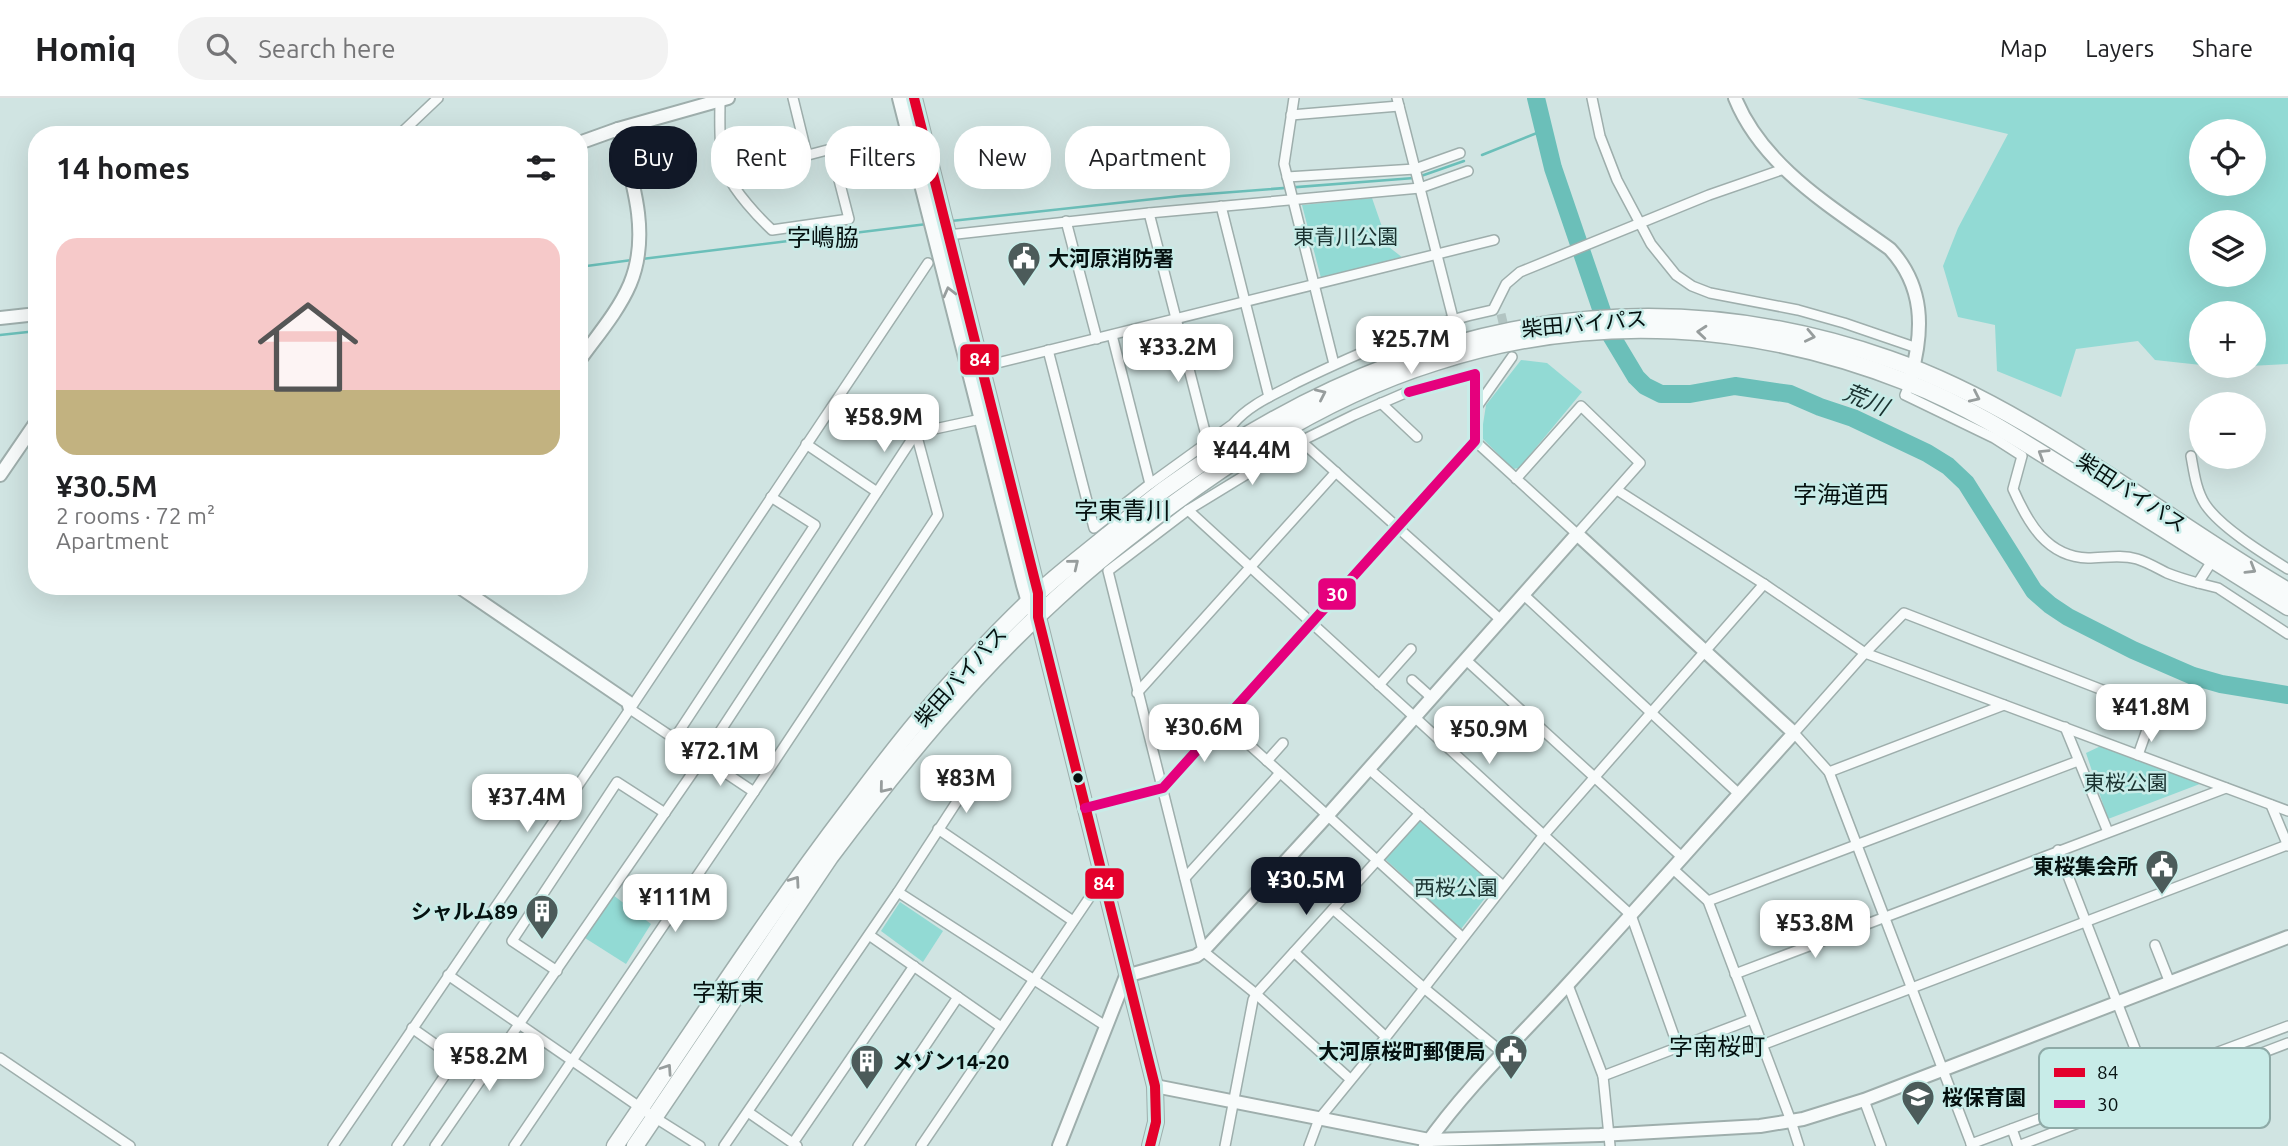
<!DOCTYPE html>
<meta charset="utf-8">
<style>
body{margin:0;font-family:Ubuntu,"Noto Sans JP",sans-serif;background:#f2f2f2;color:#202124;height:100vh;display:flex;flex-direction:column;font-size:26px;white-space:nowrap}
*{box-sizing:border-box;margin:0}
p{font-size:23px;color:#757577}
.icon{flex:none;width:38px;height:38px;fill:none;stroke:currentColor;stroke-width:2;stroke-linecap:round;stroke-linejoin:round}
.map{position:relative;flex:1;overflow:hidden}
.details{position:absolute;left:28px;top:28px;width:560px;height:469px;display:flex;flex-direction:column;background:#fff;border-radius:28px;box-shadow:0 7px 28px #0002}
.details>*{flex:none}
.guide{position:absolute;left:609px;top:28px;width:665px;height:63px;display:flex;gap:14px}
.fabs{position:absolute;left:2189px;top:21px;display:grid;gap:14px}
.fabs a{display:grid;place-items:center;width:77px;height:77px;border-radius:50%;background:#fff;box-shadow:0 7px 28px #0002;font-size:35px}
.price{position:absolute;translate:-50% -60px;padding:0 16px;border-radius:14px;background:#fff;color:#222;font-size:23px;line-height:46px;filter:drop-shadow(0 2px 4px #0008)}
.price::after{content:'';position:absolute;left:50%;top:42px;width:21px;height:16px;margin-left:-10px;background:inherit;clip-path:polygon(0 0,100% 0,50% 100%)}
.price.selected{background:#111827;color:#fff}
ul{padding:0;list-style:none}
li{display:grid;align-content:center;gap:14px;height:371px;padding:0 28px}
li+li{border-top:2px solid #e0e0e0}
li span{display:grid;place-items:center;height:217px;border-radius:21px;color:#555}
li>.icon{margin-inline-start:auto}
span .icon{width:126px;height:126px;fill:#fffc;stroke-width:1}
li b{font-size:30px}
h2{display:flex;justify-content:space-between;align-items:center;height:84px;padding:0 28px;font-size:30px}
.tag{padding:0 24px;border-radius:28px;background:#fff;box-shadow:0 7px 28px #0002;font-size:24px;line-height:63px}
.tag.selected{background:#111827;color:#fff}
header{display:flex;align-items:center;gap:42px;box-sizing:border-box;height:98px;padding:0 35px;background:#fff;border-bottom:2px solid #e0e0e0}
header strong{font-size:33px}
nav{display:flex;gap:38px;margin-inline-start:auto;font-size:24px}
.search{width:490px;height:63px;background:#f2f2f2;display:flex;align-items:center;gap:18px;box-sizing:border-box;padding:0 24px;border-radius:28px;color:#757577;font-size:26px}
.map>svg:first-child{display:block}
.green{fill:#92dad4;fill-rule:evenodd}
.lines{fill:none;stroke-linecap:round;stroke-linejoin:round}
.stream{stroke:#6bbfb9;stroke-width:2.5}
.river{stroke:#6bbfb9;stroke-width:18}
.street-tunnel{stroke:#b2c4c2;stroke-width:9;stroke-dasharray:9 4.5;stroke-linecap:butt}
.street-casing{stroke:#9eaeac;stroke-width:12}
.secondary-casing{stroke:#9eaeac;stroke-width:16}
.primary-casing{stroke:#9eaeac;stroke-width:18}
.highway-casing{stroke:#9eaeac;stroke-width:19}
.street{stroke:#f8fbfb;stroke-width:9}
.secondary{stroke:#f8fbfb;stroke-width:12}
.primary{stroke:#f8fbfb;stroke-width:14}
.highway{stroke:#f8fbfb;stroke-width:16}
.bus-1-casing{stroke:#c8ece8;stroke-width:16}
.bus-2-casing{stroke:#c8ece8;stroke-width:16}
.bus-1{stroke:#e4002b;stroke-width:10}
.bus-2{stroke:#e5007d;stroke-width:10}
.oneway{stroke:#979d9d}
.bus-dot{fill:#051110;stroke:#c8ece8;stroke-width:2.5}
.labels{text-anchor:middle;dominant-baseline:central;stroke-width:5;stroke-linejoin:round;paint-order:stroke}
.park-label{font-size:21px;fill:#1b3331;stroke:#c8ece8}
.poi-label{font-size:21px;font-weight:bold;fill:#051110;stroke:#c8ece8;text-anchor:start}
.street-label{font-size:21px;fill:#051110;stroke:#c8ece8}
.water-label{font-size:23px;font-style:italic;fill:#1a3230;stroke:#c8ece8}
.quarter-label{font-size:24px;fill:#051110;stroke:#c8ece8}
.key{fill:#c8ece8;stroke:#8eaaa7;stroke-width:2}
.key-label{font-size:19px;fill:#051110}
.line-badge{stroke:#c8ece8;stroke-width:2.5}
.badge-label{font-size:19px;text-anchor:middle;font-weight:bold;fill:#fff}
</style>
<header>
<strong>Homiq</strong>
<div class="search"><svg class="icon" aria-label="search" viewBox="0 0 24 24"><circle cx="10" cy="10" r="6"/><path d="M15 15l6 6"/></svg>Search here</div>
<nav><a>Map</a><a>Layers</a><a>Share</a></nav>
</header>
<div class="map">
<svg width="2288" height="1048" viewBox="0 0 2288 1048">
<rect width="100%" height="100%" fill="#d0e4e2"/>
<g class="green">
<path d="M1857 0H2288V266L2230 269 2212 268H2254V215H2202L2201 267 2155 262 2138 243 2076 251 2061 299 1997 273 1995 227 1958 219 1943 168 1958 130 2008 36ZM2254 33V86H2202V33ZM2254 124V177H2202V124Z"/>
<polygon points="1372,100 1389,149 1403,160 1321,180 1302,107"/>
<polygon points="1521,262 1547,265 1582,294 1519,370 1513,371 1481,339 1486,307"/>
<polygon points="2105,646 2205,684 2108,721 2086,655"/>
<polygon points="1422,720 1496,786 1461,831 1384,760"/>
<polygon points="613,797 651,826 626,866 585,840"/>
<polygon points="900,804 943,833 923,864 881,833"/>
</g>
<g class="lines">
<g class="stream">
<polyline points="1482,57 1542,33"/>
<polyline points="1421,78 1464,63"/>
<polyline points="951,123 1181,98 1414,80"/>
<polyline points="642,161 927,126"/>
<polyline points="579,169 632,162"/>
<polyline points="0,237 37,233"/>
</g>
<polyline class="river" points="1536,0 1553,70 1609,234 1636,279 1645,288 1661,296 1690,296 1735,288 1790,296 1820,309 1853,320 1927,355 1948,368 1966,385 2034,493 2050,507 2068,519 2133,552 2193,578 2221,586 2288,597"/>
<polyline class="street-tunnel" points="1501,216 1506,237"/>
<defs>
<g id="street">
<path d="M720 0C720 24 718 54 727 76 735 94 758 119 772 132L849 121 831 51 728 78"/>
<polyline points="793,0 807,57"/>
<polyline points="1294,0 1284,66 1334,266"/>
<polyline points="1397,0 1453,220"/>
<polyline points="1592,0 1600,38 1617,82 1651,146 1676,177 1692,188 1710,195 1798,212 1844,225 1917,250"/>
<polyline points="1291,17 1399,8"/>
<polyline points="399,37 438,0"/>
<polyline points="1287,79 1415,71 1460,55"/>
<polyline points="1221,108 1269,299"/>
<polyline points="1149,115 1208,345"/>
<polyline points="1066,123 1097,241"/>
<polyline points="948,137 1149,115 1420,90 1468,73"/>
<polyline points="1112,237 1150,386"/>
<path d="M1048 252 1094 430 1150 386 1233 326C1250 306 1274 297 1296 285 1360 254 1424 226 1493 212L1506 186 1520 174 1709 97 1784 71"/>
<polyline points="977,270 1494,142"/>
<path d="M1910 285 1905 297 1994 340 2022 358 2013 391C2028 425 2047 459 2088 460 2104 460 2121 456 2137 461 2147 464 2157 470 2167 475 2177 479 2187 482 2198 485L2212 463"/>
<polyline points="1381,305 1417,339"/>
<polyline points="1474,313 1512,259"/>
<polyline points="1301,343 1501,522"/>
<polyline points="1475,343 1577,436 1640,365 1581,308 1516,381"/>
<polyline points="806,346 877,394"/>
<path d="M2191 358C2194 374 2196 392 2205 406 2220 429 2264 456 2288 471"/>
<polyline points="1617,392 1764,486 1865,555 2288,713"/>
<polyline points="1188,412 1631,817 1678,949"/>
<polyline points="2198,485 2218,490 2288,536"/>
<polyline points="1524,497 1739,696"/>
<polyline points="1466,562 1683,760"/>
<polyline points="1412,582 1432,600"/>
<polyline points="1379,587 1411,551"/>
<polyline points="1137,595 1336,374"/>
<polyline points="630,611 754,694"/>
<polyline points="1223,623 1462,839"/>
<polyline points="2065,629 2108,734"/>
<polyline points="674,641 815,427 771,399"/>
<polyline points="1267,663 1283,645"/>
<polyline points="1369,671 1503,788"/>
<polyline points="1829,674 2004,607"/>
<polyline points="2271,707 2288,748"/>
<polyline points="1085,710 1163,690 1475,343 1475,276 1405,295 1354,317 1301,343 1188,412 1108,473 1203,853 1256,896 1350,981"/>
<polyline points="938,731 1073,823"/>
<polyline points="2058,752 2153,997"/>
<polyline points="1673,771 1708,803 1791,1023 1799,1048"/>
<polyline points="1185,780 1280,675"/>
<polyline points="898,794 1101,925 1107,927"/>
<polyline points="1708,803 2078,663"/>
<polyline points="1333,811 1424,890 1503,955"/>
<polyline points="869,837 1001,929"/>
<polyline points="2155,847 2170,885"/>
<polyline points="1294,854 1386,939"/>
<polyline points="557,873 512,843 617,684 665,715"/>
<polyline points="1735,876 2226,690"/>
<polyline points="448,877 654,1019 700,1048"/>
<polyline points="1568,887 1603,978 1610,1048"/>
<polyline points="1762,947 2287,747"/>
<polyline points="0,960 130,1048"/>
<polyline points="1603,978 1752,921"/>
<polyline points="1864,1002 1881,1048"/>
<polyline points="748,1014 797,1048"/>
<polyline points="2012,1031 2018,1048 2288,945"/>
<polyline points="793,1045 914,868"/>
<polyline points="1971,1046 2288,928"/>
<polyline points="333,1048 630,611 928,165"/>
<polyline points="397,1048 456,961 412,930"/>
<polyline points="435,1048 702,661 916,335 981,321"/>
<polyline points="514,1048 754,694 938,417 916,335"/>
<polyline points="724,1048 898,794 969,685"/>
<polyline points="858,1048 958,899"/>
<polyline points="921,1048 1098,787 1103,785"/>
<polyline points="1225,1048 1253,902 1256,896 1420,715"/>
<polyline points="1309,1048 1319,1021 1386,939 1543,738 1764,486"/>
<polyline points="1972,1048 1829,674 1794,635 1865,555 1904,515 2154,612 2138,657"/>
</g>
<g id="secondary">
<path d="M1735 0C1763 69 1832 109 1890 151 1924 188 1924 231 1911 278"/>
<polyline points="579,45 618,31"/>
<polyline points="0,220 37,216"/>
<path d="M579 263C596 239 618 214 630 186 651 136 632 81 618 31L728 0"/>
<polyline points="0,377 37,323"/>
<polyline points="458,488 628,604 630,611"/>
<polyline points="1155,988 1429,1042 1600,1037 1760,1028 1803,1021 1864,1002 2288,839"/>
<path d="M1059 1048 1126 878 1196 858 1203 853 1327 718 1577 436 1794 635C1719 718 1645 802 1570 884 1521 938 1467 988 1425 1048"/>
</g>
<g id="primary">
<polyline points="900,0 1024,487 1029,504 1033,512"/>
<polyline points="914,0 1038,495 1038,519 1155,988 1156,1024 1150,1048"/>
</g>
<g id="highway">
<path d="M615 1048C692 935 766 820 849 711 874 678 899 644 927 612 961 573 997 533 1035 498 1058 476 1084 457 1108 437 1127 422 1146 405 1165 391 1384 233 1628 170 1889 261 2031 310 2159 418 2288 493"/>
<path d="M635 1048 830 759C899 667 972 577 1057 500 1108 453 1164 411 1221 372 1287 327 1359 288 1436 264 1595 213 1755 224 1909 285 1968 308 2022 343 2075 376 2147 420 2217 465 2288 509"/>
</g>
</defs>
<use href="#street" class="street-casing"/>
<use href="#secondary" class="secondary-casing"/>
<use href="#primary" class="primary-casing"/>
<use href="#highway" class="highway-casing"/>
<use href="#street" class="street"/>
<use href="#secondary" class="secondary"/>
<use href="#primary" class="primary"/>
<use href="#highway" class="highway"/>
<defs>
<polyline id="bus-1" points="914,0 1038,495 1038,519 1155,988 1156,1024 1150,1048"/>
<polyline id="bus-2" points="1085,710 1163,690 1475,343 1475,276 1409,294"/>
</defs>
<use href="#bus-1" class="bus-1-casing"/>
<use href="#bus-2" class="bus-2-casing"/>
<use href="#bus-1" class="bus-1"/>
<use href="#bus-2" class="bus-2"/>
</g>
<defs><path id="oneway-chevron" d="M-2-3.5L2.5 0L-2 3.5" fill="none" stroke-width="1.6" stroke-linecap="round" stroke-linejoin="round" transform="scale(1.75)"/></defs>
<g class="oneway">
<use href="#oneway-chevron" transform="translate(949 194) rotate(-104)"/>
<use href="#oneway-chevron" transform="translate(1702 234) rotate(-175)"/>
<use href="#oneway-chevron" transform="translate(1810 238) rotate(12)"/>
<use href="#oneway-chevron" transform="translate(1321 296) rotate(-25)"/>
<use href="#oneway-chevron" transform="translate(1975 299) rotate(25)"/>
<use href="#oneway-chevron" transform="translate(2043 356) rotate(-148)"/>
<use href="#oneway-chevron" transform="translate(1074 466) rotate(-39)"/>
<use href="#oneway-chevron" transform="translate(2251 471) rotate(31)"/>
<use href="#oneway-chevron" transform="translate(884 690) rotate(129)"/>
<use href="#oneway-chevron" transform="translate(795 783) rotate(-55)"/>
<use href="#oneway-chevron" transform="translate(667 971) rotate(-56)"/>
</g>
<defs>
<symbol id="civic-pin" viewBox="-11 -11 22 30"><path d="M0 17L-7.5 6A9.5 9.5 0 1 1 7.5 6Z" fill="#4c5b5a" stroke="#c8ece8"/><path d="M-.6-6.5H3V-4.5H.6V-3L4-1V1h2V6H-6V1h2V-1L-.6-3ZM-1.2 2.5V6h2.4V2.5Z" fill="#fff"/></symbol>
<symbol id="building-pin" viewBox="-11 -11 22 30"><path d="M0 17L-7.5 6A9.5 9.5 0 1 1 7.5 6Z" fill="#4c5b5a" stroke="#c8ece8"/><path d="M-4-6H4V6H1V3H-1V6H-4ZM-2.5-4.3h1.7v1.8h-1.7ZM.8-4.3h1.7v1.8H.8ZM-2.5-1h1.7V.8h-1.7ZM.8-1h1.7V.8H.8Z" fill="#fff"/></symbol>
<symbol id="school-pin" viewBox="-11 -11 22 30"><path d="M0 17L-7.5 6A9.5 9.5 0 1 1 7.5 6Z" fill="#4c5b5a" stroke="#c8ece8"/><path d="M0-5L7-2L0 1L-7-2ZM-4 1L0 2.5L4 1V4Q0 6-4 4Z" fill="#fff"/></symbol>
</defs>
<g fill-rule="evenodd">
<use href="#civic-pin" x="1005" y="141" width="38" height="52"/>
<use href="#civic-pin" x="2143" y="749" width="38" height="52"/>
<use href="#building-pin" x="523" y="794" width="38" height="52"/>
<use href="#civic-pin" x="1492" y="934" width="38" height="52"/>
<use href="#building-pin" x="848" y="944" width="38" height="52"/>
<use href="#school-pin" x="1899" y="980" width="38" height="52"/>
</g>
<circle class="bus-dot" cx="1078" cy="680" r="6"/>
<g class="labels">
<g class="park-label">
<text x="1346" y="138">東青川公園</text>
<text x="2126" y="684">東桜公園</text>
<text x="1456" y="789">西桜公園</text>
</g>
<g class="poi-label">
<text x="1048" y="160">大河原消防署</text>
<text x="2138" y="768" text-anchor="end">東桜集会所</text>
<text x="518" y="813" text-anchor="end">シャルム89</text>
<text x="1486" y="953" text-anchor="end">大河原桜町郵便局</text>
<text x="892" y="963">メゾン14-20</text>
<text x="1942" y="999">桜保育園</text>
</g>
<g class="street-label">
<text transform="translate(1584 225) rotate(-5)">柴田バイパス</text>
<text transform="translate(2132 394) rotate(33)">柴田バイパス</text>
<text transform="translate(960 578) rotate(-48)">柴田バイパス</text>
</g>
<g class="water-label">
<text transform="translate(1866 301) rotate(22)">荒川</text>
</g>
<g class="quarter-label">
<text x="823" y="139">字嶋脇</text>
<text x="1841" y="396">字海道西</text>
<text x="1122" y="412">字東青川</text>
<text x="728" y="894">字新東</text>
<text x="1717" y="948">字南桜町</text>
</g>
</g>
<rect x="2039" y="950" width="231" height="80" rx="10" class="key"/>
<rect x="2054" y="970" width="31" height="9" fill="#e4002b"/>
<rect x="2054" y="1002" width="31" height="8" fill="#e5007d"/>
<g class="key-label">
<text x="2097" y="981">84</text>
<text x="2097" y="1013">30</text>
</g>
<g class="line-badge">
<rect x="959" y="245" width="41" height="33" rx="7" fill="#e4002b"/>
<rect x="1317" y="479" width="40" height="34" rx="7" fill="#e5007d"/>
<rect x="1084" y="769" width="41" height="33" rx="7" fill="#e4002b"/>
</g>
<g class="badge-label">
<text x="980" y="268">84</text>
<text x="1337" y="503">30</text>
<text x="1104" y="792">84</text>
</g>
</svg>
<div class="fabs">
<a><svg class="icon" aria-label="locate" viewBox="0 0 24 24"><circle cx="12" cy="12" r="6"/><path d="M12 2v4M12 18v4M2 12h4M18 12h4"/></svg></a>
<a><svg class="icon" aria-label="layers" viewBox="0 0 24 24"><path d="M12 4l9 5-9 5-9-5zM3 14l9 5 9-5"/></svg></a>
<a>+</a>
<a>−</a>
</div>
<b class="price" style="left:1411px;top:278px">¥25.7M</b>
<b class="price" style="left:1178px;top:286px">¥33.2M</b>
<b class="price" style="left:884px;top:356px">¥58.9M</b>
<b class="price" style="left:1252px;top:389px">¥44.4M</b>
<b class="price" style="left:2151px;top:646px">¥41.8M</b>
<b class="price" style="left:1204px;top:666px">¥30.6M</b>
<b class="price" style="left:1489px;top:668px">¥50.9M</b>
<b class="price" style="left:720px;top:690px">¥72.1M</b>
<b class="price" style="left:966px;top:717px">¥83M</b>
<b class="price" style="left:527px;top:736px">¥37.4M</b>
<b class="price selected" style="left:1306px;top:819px">¥30.5M</b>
<b class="price" style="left:675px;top:836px">¥111M</b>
<b class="price" style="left:1815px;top:862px">¥53.8M</b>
<b class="price" style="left:489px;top:995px">¥58.2M</b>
<div class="guide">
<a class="tag selected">Buy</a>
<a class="tag">Rent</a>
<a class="tag">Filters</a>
<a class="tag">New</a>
<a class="tag">Apartment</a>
</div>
<section class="details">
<h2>14 homes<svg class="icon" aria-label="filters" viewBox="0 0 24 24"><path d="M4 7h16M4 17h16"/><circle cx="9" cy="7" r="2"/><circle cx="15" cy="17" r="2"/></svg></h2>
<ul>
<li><span style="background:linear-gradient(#f6c9c9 70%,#c2b280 0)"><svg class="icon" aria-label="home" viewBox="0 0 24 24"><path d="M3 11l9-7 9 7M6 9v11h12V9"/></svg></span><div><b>¥30.5M</b><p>2 rooms · 72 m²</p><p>Apartment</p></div></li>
</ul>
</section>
</div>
